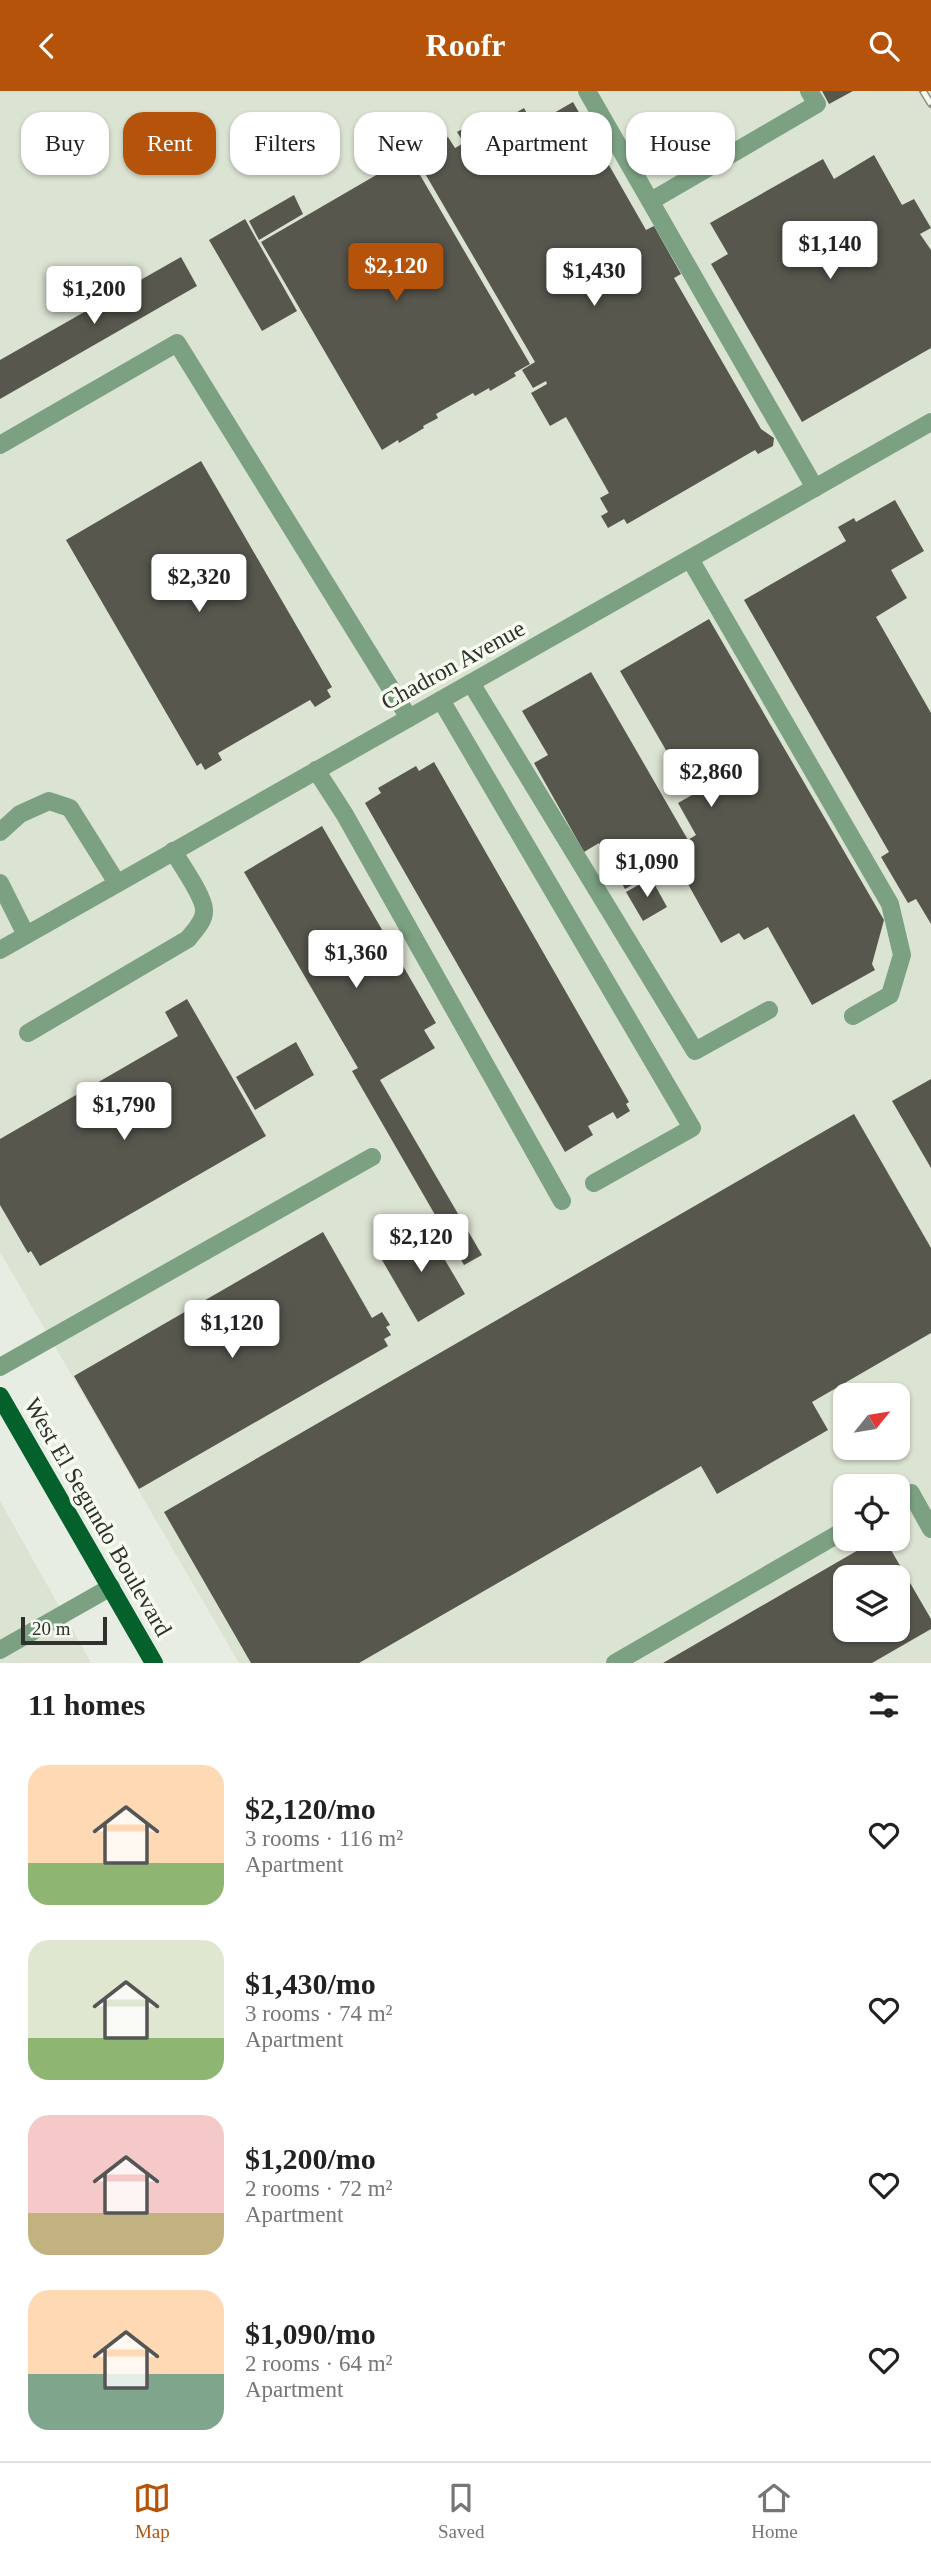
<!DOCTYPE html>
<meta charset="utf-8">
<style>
body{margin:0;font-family:"Times New Roman",serif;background:#f2f2f2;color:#222;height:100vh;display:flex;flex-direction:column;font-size:26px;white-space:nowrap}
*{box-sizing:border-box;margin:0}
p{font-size:23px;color:#767676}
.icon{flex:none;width:38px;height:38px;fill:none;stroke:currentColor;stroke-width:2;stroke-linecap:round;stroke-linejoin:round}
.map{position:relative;height:1572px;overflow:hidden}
.drawer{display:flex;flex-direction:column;background:#fff;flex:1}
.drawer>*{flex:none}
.guide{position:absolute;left:21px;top:21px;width:889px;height:63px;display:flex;gap:14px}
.needle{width:46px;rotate:60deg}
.tools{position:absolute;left:833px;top:1292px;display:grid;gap:14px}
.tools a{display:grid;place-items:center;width:77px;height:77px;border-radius:14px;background:#fff;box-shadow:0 2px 5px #0004;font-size:35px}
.scale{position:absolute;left:21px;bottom:18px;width:86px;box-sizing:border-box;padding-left:7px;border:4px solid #30312e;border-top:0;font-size:19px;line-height:24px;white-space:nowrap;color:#30312e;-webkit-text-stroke:5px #f6fbf0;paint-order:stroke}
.price{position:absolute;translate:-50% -60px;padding:0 16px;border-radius:7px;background:#fff;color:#222;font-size:23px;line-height:46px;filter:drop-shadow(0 2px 4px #0008)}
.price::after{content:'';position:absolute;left:50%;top:42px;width:21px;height:16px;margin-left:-10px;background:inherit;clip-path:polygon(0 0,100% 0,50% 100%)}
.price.selected{background:#b45309;color:#fff}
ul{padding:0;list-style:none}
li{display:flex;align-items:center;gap:21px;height:175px;padding:0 28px}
li span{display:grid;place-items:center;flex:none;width:196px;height:140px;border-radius:21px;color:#555}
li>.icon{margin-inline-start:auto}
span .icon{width:84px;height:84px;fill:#fffc;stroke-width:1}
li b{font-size:30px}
h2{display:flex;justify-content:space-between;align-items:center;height:84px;padding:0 28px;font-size:30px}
.tag{padding:0 24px;border-radius:21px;background:#fff;box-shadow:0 2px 5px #0004;font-size:24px;line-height:63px}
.tag.selected{background:#b45309;color:#fff}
header{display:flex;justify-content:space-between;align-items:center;height:91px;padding:0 28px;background:#b45309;color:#fff;font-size:32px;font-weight:800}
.tabs{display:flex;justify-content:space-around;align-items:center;height:98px;border-top:2px solid #e0e0e0;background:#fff;font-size:19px;color:#767676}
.tabs a{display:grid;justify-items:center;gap:4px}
.tabs .selected{color:#b45309}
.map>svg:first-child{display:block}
.built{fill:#dbe3d2;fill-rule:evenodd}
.building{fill:#57574e;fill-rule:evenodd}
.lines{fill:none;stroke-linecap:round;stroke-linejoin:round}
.minor{stroke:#7ba082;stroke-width:18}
.major{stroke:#05612c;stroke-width:18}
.rail-casing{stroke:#8c8f89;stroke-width:8}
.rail{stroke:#f6fbf0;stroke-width:5;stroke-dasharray:16;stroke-linecap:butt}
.labels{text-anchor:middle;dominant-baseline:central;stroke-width:7;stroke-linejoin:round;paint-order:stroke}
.street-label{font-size:24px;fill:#30312e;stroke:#f6fbf0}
</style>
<header><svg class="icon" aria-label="back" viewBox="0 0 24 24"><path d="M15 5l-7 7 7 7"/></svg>Roofr<svg class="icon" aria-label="search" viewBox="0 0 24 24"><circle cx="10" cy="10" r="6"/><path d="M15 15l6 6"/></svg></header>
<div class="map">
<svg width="931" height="1572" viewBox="0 0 931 1572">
<rect width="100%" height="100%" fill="#e8ede3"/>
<g class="built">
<path d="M0 0H931V1572H239L0 1161ZM845 1304H898V1356H845ZM845 1395H898V1447H845ZM845 1486H898V1538H845Z"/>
<polygon points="0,1410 91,1572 0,1572"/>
</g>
<g class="building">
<polygon points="822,0 853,0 829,13"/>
<polygon points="573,11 646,139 654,135 681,183 674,187 761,338 774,347 773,355 758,363 755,359 627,433 624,428 608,437 601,425 608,421 600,407 609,402 566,326 550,335 531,302 547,293 546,290 533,297 522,279 535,271 413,62 422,56 424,60 448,46 455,57 464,52 457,41 481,28 487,39 524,17 533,34"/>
<polygon points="874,64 902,114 914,108 931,137 920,143 931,159 931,257 802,331 711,173 728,163 710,132 823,68 834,88"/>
<polygon points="409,65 530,273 514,282 516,285 490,300 489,297 475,305 473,302 436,323 438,327 423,335 424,337 399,352 398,349 382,359 261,151"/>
<polygon points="294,104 303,123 259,149 249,130"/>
<polygon points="245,128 297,220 262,240 209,149"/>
<polygon points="181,166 197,195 0,308 0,269"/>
<polygon points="201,370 332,596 327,599 331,606 315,616 310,609 218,662 222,669 205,679 201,672 197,675 66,449"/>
<polygon points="895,409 924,460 891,479 907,507 876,526 931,622 931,833 916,808 908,812 881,766 889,761 744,509 846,450 838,436 854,427 856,431"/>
<polygon points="709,528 884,829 872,873 875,879 812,914 768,836 744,849 739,842 721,852 675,770 625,798 599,752 584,761 534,672 548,664 522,620 591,581 688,749 696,744 678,712 692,704 620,580"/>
<polygon points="434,671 629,1011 626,1013 630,1020 617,1028 613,1021 588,1035 593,1044 565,1061 365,712 381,702 378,697 416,675 419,680"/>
<polygon points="322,735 436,932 424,939 435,957 380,989 482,1164 464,1174 352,980 358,977 244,781"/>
<polygon points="651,787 667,816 643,830 626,801"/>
<polygon points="187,908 266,1045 40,1175 31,1160 28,1162 0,1114 0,1048 178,945 165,921"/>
<polygon points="296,951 314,984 255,1019 236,986"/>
<polygon points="931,988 931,1077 892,1010"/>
<polygon points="854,1023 931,1157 931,1242 812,1311 828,1339 717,1403 701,1375 359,1572 251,1572 164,1421"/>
<polygon points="425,1135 465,1203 418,1231 378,1162"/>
<polygon points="323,1141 372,1227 382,1221 390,1234 386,1236 391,1244 384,1248 388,1255 139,1398 74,1285"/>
<path d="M879 1447H884L931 1528V1538L872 1572H663ZM845 1486H898V1538H845Z"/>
</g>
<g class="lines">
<g class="minor">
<polyline points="587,0 815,397"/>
<polyline points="651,110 817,13 809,0"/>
<polyline points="0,354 177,252 409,627"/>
<polyline points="690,468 890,813 902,864 890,904 853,925"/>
<polyline points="471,592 695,960 769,919"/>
<polyline points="441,609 692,1037 594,1092"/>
<polyline points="316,679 345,724 562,1110"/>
<polyline points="0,741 20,723 49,710 70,717 117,792"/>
<polyline points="0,792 26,844"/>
<polyline points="0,859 931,331"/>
<path d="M28 942 188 848C194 840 205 830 204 819 204 806 181 773 173 760"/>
<polyline points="0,1276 372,1066"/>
<polyline points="911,1402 931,1438"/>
<polyline points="0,1559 111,1496"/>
<polyline points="615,1572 845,1439"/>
</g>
<polyline class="major" points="0,1305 154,1572"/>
<defs>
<polyline id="rail" points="923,0 931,13"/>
</defs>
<use href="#rail" class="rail-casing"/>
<use href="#rail" class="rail"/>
</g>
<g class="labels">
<g class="street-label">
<text transform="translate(453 574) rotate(-29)">Chadron Avenue</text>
<text transform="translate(98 1426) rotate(60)">West El Segundo Boulevard</text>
</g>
</g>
</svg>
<div class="tools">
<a><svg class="needle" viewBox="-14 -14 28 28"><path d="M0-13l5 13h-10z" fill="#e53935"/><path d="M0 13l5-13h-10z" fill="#767676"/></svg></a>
<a><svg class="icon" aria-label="locate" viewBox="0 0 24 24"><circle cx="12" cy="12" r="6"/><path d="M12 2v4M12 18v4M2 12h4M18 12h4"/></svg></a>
<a><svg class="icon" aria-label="layers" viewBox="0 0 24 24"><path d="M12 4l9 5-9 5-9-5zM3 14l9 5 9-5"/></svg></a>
</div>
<div class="scale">20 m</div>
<b class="price" style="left:830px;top:190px">$1,140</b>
<b class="price selected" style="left:396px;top:212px">$2,120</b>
<b class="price" style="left:594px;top:217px">$1,430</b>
<b class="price" style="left:94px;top:235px">$1,200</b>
<b class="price" style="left:199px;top:523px">$2,320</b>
<b class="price" style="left:711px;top:718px">$2,860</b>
<b class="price" style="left:647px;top:808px">$1,090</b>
<b class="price" style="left:356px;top:899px">$1,360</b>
<b class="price" style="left:124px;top:1051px">$1,790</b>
<b class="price" style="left:421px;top:1183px">$2,120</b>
<b class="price" style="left:232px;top:1269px">$1,120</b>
<div class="guide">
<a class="tag">Buy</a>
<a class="tag selected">Rent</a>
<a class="tag">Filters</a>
<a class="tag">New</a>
<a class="tag">Apartment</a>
<a class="tag">House</a>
</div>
</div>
<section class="drawer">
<h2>11 homes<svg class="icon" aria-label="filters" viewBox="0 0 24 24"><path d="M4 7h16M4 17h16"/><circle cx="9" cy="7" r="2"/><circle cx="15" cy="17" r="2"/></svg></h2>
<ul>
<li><span style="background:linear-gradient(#ffd9b3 70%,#8fb573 0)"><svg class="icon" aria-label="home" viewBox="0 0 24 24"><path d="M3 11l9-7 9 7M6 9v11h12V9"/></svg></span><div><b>$2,120/mo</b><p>3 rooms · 116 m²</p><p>Apartment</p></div><svg class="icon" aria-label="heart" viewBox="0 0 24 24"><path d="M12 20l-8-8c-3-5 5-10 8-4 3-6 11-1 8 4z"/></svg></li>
<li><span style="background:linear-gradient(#dfe7d0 70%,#8fb573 0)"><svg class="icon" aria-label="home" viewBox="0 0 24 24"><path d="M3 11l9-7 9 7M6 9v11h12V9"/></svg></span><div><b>$1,430/mo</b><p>3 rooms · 74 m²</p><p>Apartment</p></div><svg class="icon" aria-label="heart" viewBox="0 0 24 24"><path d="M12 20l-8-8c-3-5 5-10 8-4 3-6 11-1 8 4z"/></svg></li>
<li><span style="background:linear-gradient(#f6c9c9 70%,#c2b280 0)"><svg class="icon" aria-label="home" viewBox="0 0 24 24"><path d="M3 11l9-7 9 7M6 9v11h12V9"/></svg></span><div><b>$1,200/mo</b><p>2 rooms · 72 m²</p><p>Apartment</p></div><svg class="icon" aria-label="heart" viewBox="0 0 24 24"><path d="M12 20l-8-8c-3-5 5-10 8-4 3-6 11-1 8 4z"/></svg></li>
<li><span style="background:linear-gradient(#ffd9b3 60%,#7fa58c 0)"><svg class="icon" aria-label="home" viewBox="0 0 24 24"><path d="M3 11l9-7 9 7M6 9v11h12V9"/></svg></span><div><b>$1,090/mo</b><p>2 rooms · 64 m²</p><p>Apartment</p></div><svg class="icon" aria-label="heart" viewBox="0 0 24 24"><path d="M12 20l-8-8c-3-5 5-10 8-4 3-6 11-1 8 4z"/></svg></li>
</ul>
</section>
<nav class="tabs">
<a class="selected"><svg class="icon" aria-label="map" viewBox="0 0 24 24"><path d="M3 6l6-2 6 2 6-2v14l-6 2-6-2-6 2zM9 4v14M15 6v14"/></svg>Map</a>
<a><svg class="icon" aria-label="saved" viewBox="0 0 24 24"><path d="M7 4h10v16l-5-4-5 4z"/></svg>Saved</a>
<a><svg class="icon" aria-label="home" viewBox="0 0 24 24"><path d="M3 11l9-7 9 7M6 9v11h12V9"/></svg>Home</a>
</nav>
